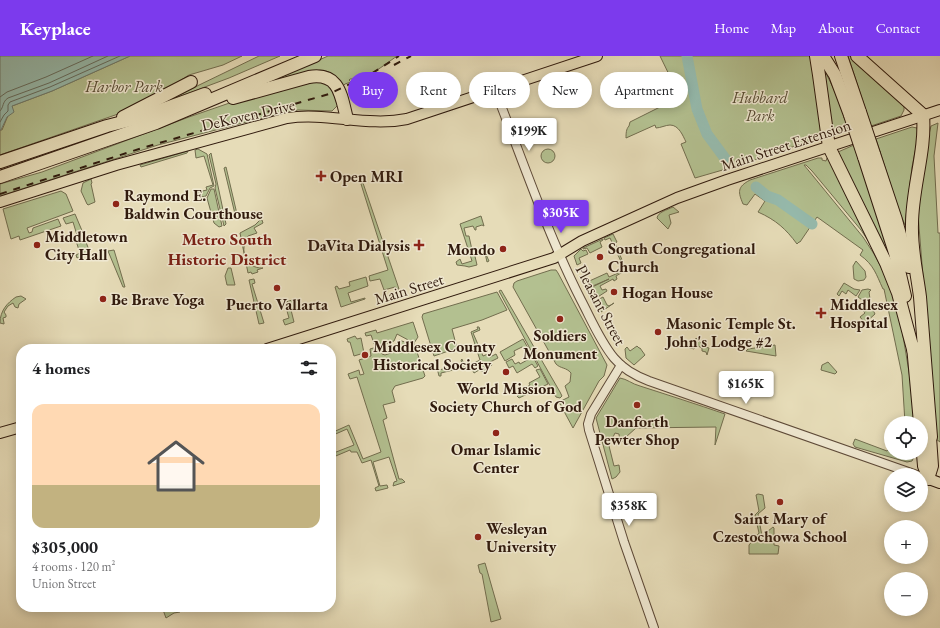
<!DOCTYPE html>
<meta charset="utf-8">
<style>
body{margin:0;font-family:"EB Garamond",serif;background:#f2f2f2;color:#202124;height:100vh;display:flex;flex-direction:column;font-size:15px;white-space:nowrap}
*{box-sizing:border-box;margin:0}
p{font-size:13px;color:#757577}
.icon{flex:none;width:22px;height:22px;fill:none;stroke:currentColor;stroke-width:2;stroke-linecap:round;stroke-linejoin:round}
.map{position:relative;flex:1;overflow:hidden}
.side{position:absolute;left:16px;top:288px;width:320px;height:268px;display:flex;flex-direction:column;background:#fff;border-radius:16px;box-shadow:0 2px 10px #0003}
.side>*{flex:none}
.hud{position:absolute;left:348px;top:16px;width:380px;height:36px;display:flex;gap:8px}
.controls{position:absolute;left:884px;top:360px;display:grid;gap:8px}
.controls a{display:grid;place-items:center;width:44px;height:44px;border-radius:50%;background:#fff;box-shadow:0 2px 10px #0003;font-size:20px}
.price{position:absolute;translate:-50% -34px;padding:0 9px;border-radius:4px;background:#fff;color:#222;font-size:13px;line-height:26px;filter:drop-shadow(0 1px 2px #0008)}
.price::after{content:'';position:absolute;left:50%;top:24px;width:12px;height:9px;margin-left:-6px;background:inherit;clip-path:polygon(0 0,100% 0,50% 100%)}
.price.selected{background:#7c3aed;color:#fff}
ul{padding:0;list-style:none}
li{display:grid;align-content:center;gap:8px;height:212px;padding:0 16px}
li+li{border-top:1px solid #e0e0e0}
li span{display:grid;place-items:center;height:124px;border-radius:12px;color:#555}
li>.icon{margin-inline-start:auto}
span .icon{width:72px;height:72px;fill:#fffc;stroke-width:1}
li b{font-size:17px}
h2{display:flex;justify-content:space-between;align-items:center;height:48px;padding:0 16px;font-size:17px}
.pill{padding:0 14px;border-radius:18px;background:#fff;box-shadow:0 2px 10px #0003;font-size:14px;line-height:36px}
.pill.selected{background:#7c3aed;color:#fff}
header{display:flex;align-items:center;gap:24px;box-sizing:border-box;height:56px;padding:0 20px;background:#7c3aed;color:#fff}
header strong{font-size:19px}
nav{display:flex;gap:22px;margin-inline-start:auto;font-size:14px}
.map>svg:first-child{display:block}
.green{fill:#b3c090;stroke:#726d4e;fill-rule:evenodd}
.water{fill:#96bcaf;stroke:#6d7b6e}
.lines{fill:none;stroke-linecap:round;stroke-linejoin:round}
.shore{stroke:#636b5e;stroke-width:1}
.river{stroke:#96bcaf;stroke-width:11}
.tertiary-casing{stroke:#5e4a38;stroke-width:10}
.primary-casing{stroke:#301a0d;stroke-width:12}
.motorway-casing{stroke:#301a0d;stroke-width:14}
.tertiary{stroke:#efe8d1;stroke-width:8}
.primary{stroke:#e6dcb8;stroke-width:10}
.motorway{stroke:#e6dcb8;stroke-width:12}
.rail{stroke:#301a0d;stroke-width:2;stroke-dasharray:7 7;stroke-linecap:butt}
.motorway-bridge-casing{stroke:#301a0d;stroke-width:14;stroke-linecap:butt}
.motorway-bridge{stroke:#e6dcb8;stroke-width:12}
.poi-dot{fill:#8f2418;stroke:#efe8d1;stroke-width:1.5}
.labels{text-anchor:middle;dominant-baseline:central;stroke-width:3;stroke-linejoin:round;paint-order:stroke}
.park-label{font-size:16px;font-style:italic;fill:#574c34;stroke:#efe8d1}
.street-label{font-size:16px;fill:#301a0d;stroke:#efe8d1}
.poi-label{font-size:16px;font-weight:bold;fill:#301a0d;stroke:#efe8d1;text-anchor:start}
.neighbourhood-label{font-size:17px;font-weight:bold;fill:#7a1f14;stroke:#efe8d1}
</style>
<header>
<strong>Keyplace</strong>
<nav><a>Home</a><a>Map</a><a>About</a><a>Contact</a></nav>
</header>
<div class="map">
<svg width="940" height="572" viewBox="0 0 940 572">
<rect width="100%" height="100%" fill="#e6dcb8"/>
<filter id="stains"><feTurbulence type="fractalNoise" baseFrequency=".005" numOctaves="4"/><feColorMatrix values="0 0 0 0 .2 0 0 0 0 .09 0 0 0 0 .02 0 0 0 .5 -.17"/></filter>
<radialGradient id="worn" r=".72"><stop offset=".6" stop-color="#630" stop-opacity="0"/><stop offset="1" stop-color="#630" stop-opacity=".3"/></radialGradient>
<g class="green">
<polygon points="130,0 242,0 223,9 189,19 170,31 121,57 0,99 0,74 2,74 12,50 52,35"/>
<polygon points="259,0 280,0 229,22 162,47"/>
<path d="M328 0H397C384 9 367 24 350 23L349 24 351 26 345 28 343 30C339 22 330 14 320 14L259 31Z"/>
<path d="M660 0H810L812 6 822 78 821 81 740 109 695 122 681 88 686 86C683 80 679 69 670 69 666 69 660 72 656 72L655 69 626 82C626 78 626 73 629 70L630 66 680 41Z"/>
<polygon points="848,0 852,0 904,49 904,54 901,60 871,70"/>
<polygon points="823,16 826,17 837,40 849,74 839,77 835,77 831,74"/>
<polygon points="316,23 333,31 338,49 332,55 298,54 258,63 158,89 0,140 0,128 42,116 189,61 241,43"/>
<polygon points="938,67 934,100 938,177 940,177 940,386 936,383 918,158 926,91 931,70"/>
<polygon points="912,71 917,72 919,76 912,111 905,169 899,155 876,83"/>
<polygon points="854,89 892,205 890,206 838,96"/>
<polygon points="198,93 207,98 214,130 210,132 206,140 201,141 198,136 207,134 206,131 213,129 204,100 196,102 195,94"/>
<circle cx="548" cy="100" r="7"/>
<polygon points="188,95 187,97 141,111 140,109"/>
<polygon points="211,97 226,168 224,170 215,132 216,128 209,99"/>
<path d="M818 102H822V104L826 105 827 102 830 104 871 189 861 174 812 115 806 109H804L863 181 874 198 883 215 899 256 914 346 915 367H905L902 319 884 233H883C876 218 874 209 860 199L863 194 817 161 800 186H799L797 188C786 173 776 164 758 156L765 145 755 138 747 149 743 148C738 136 737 131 750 124Z"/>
<polygon points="226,111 237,158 235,158 224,112"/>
<polygon points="91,123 92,127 91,128 95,146 88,149 87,148 81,135 83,127"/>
<polygon points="363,127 399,233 398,233 395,231 384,234 380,223 370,225 369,220 388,214 361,128"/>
<polygon points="211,133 214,133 222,170 219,171 214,167 207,142"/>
<polygon points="61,135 66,138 73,155 27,172 29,177 32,176 33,172 58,163 61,170 20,184 19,180 11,183 3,153"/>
<path d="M673 151 679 156 669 159 671 167 668 173 657 162C658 156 667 154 673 151Z"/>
<polygon points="75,158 83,177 77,179 73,166 66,168 63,162"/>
<polygon points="481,160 484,170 482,169 476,171 476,174 475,174 473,170 464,172 466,180 469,180 472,194 483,192 489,205 487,206 485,197 481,198 480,194 474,196 477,209 469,211 465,210 457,209 456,206 460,203 462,208 472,205 460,168"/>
<path d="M260 164H262L263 167 254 172 257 177 248 180C239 193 245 213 263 212L257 214 258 216 252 218 251 216 248 217 240 177 255 169Z"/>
<polygon points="613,178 617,186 615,187 618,193 620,192 623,198 620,199 626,214 616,220 617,223 614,225 613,223 600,230 602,234 606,233 607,235 593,244 588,233 609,223 588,232 585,227 607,217 609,221 625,214 610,182 605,184 604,182"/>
<polygon points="82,180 84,181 89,194 86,198 77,202 76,199 80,197 75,182"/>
<polygon points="603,183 603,184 600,186 602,191 590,197 587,192 583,193 583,192"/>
<polygon points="581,193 583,195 586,194 588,198 579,202 581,207 577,209 574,200"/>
<polygon points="114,194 125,231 123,231 108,195"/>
<polygon points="856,205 865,215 866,221 864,224 858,225 854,223 853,210"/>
<polygon points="228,212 231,212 235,229 227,229 225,220"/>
<path d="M551 214H556L558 217 607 309 604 320 599 325 573 372 559 346 569 341 565 330 570 326 571 317C566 311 561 313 556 308L513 231 514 227 517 225Z"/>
<polygon points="366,221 368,230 348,237 351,246 365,242 365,243 341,251 335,231 337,230 339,233 350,230 349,226"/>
<polygon points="254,223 255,227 252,228 264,267 259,268 249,224"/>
<polygon points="844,227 854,233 860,234 856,240 848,234 846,238 842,235 839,240 837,238"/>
<polygon points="868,233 871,234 869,236 871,250 875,258 865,267 860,261 865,257 861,252 865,246 858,241 862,234"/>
<polygon points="501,234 560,336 562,340 560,342 556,341 499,235"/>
<polygon points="497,236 507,254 482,264 452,273 457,292 434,300 422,261 423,258"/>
<path d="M21 240 26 243 19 248 18 252 15 251 13 247 8 250 4 256 6 259V261L3 262 4 267V268L0 267C0 255 7 247 16 241Z"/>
<polygon points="603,241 607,249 609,250 614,247 601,256 594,246"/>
<polygon points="292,244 295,253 291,254 294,266 285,269 283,264 289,262 287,255 289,254 286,246"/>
<path d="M413 266 418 281 414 287 425 320 423 322 395 330 392 335 395 346 383 349 387 362 383 364 399 423H402L405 426 393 430 394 426 397 425 389 401 373 406 380 430 387 429 388 432 376 435 375 432 379 430 371 404 362 407 357 396H351L350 394 331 402V398L354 389 347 373 331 380V377L349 369 363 403 381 396 357 321 350 323 348 318 359 314 360 319 364 318 359 304 371 300 370 293 377 291V289L375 290 371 279 366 280 365 277 376 274 377 277ZM397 278 412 286 413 289 399 284 396 288 398 292 397 295 385 299 382 298 380 292 382 289 394 285Z"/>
<polygon points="477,271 479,271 480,274 473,277 483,300 488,298 490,301 496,298 498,302 490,306 492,309 485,313 486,317 479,314 474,317 470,309 480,304 471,276 478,273"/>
<polygon points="355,280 357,283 361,282 364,297 354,300 350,286 348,286 347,283"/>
<polygon points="696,282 705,291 709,292 707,299 706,296 702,295 702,292 696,289 694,293 687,291"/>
<polygon points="523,283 538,310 535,312 532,308 517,317 513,310 509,312 506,306 512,303 515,308 519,306 520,308 531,302 525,293 522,291 514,295 515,299 505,305 500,296"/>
<polygon points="775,289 776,300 746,295 748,293"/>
<polygon points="637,290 639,292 640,292 645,299 634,309 626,302 625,293 627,291 630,295"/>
<polygon points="462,303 465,311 441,317 441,320 439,320 437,312 438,312 439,314 462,308 461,304"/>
<polygon points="828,306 837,316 835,318 821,314 822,309"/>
<polygon points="540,313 548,328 519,342 517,340 522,337 521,335 530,329 529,327 540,321 536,314"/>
<path d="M620 322C627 323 632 328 640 330 668 339 696 348 725 358L715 389 716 371 636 372 626 381 625 385 620 386 619 378 615 377 613 381 607 382 614 410 619 409 620 416 616 421 612 423 596 362Z"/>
<polygon points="855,383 887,395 891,390 891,397 916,397 912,405 907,406 900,404 855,391 853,388"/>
<polygon points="758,438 763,439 765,452 758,458 762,480 773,471 774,472 774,489 779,490 778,498 749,498 749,489 759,477 755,459 759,455 756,439"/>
<polygon points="485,507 501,563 491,566 482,518 480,517 478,509"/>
<polygon points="162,551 179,551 180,556 174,557 166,562"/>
</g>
<polygon class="water" points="0,0 130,0 52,35 12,50 14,56 7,61 1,74 0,74"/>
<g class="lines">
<g class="shore">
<polyline points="0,41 7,36 46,21 93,0"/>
<path d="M0 55C4 51 2 46 8 42L49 27 108 0"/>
<polyline points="0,66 4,59 8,55 8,49 10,46 50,31 120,0"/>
</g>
<g class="river">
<polyline points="687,0 697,53 707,78 727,105"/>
<polyline points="756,131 767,140 778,144 812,168"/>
</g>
<defs>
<g id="tertiary">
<path d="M495 34C523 105 547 177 581 244 591 263 600 285 614 302 623 313 636 320 649 325L917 419"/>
<polyline points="621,309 591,358 588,368 589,374 624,486 654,572"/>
</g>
<g id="primary">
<path d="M0 146 116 109 287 62C327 56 367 71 407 63L597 0"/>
<polyline points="267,293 554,202 582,185 677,142 727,124 940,54"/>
<polyline points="0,377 21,371"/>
<polyline points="931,381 933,410 929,423 940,427"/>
</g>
<g id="motorway">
<polyline points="816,0 819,19 829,91 886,207 898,237 914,297"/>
<polyline points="823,0 835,19 850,59"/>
<polyline points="841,0 860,56"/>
<path d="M857 0 923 59C926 95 912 132 912 168 911 193 917 217 920 241 924 287 927 334 931 381"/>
<path d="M233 42 309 21C340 16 341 40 347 63"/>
<polyline points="123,61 191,26"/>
<polyline points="874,98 896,164 909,211"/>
<polyline points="864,101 895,197 905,240"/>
<polyline points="0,106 107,70 142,61 205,38"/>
<polyline points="0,121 156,67 315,0"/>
<polyline points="913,290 920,367"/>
<polyline points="921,375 924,410 929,423"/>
</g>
</defs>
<use href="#tertiary" class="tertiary-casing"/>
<use href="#primary" class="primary-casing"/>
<use href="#motorway" class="motorway-casing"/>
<use href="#tertiary" class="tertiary"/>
<use href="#primary" class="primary"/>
<use href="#motorway" class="motorway"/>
<g class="rail">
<polyline points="394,9 411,0"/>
<polyline points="0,138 142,92 329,38 371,18 399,0"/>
</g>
<defs>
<g id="motorway-bridge">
<polyline points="860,56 874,98"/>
<polyline points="850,59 864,101"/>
</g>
</defs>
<use href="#motorway-bridge" class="motorway-bridge-casing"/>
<use href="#motorway-bridge" class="motorway-bridge"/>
</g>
<g class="poi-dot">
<path d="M319 114h4v4h4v4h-4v4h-4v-4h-4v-4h4z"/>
<circle cx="116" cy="148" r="4"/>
<circle cx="37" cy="189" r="4"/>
<path d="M417 183h4v4h4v4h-4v4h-4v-4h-4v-4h4z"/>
<circle cx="503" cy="193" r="4"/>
<circle cx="600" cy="201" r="4"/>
<circle cx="277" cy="232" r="4"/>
<circle cx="614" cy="236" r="4"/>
<circle cx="103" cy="243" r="4"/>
<path d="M819 251h4v4h4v4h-4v4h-4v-4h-4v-4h4z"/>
<circle cx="560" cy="263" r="4"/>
<circle cx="658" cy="276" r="4"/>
<circle cx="365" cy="299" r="4"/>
<circle cx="506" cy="316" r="4"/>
<circle cx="637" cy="349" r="4"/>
<circle cx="496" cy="377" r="4"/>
<circle cx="780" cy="446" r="4"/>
<circle cx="478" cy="481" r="4"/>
</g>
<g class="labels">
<g class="park-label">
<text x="124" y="30">Harbor Park</text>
<text x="760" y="41">Hubbard<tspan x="760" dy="18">Park</tspan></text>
</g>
<g class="street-label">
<text transform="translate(248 59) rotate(-13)">DeKoven Drive</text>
<text transform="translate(786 89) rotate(-18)">Main Street Extension</text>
<text transform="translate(409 233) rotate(-17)">Main Street</text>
<text transform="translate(601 249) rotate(62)">Pleasant Street</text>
</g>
<g class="poi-label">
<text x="330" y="120">Open MRI</text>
<text x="124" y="139">Raymond E.<tspan x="124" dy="18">Baldwin Courthouse</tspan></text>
<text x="45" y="180">Middletown<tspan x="45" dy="18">City Hall</tspan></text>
<text x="410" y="189" text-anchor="end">DaVita Dialysis</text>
<text x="608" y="192">South Congregational<tspan x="608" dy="18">Church</tspan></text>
<text x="495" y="193" text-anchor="end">Mondo</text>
<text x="622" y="236">Hogan House</text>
<text x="111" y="243">Be Brave Yoga</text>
<text x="277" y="248" text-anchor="middle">Puerto Vallarta</text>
<text x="830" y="248">Middlesex<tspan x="830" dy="18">Hospital</tspan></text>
<text x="666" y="267">Masonic Temple St.<tspan x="666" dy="18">John's Lodge #2</tspan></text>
<text x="560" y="279" text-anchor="middle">Soldiers<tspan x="560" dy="18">Monument</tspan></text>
<text x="373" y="290">Middlesex County<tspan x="373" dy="18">Historical Society</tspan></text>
<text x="506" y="332" text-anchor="middle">World Mission<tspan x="506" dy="18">Society Church of God</tspan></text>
<text x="637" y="365" text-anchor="middle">Danforth<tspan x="637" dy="18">Pewter Shop</tspan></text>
<text x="496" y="393" text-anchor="middle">Omar Islamic<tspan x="496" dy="18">Center</tspan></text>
<text x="780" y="462" text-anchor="middle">Saint Mary of<tspan x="780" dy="18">Czestochowa School</tspan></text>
<text x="486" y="472">Wesleyan<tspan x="486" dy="18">University</tspan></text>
</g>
<g class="neighbourhood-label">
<text x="227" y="183">Metro South<tspan x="227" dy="20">Historic District</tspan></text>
</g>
</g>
<rect width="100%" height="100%" filter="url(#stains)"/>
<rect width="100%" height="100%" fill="url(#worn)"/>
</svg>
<div class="controls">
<a><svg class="icon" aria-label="locate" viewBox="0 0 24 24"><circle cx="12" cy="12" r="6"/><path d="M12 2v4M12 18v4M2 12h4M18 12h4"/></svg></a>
<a><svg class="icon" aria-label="layers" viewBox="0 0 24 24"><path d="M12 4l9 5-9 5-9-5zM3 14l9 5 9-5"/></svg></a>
<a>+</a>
<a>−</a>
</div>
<b class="price" style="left:529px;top:96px">$199K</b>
<b class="price selected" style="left:561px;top:178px">$305K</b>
<b class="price" style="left:746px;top:349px">$165K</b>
<b class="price" style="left:629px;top:471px">$358K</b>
<div class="hud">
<a class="pill selected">Buy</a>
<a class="pill">Rent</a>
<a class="pill">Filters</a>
<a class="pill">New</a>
<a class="pill">Apartment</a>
</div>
<section class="side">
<h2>4 homes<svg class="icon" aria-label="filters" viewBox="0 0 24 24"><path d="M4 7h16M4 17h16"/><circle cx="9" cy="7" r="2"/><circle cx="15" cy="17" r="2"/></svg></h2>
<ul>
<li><span style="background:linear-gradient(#ffd9b3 65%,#c2b280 0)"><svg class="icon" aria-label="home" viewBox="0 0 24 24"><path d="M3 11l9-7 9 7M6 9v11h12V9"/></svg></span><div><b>$305,000</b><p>4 rooms · 120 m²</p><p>Union Street</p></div></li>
</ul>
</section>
</div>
